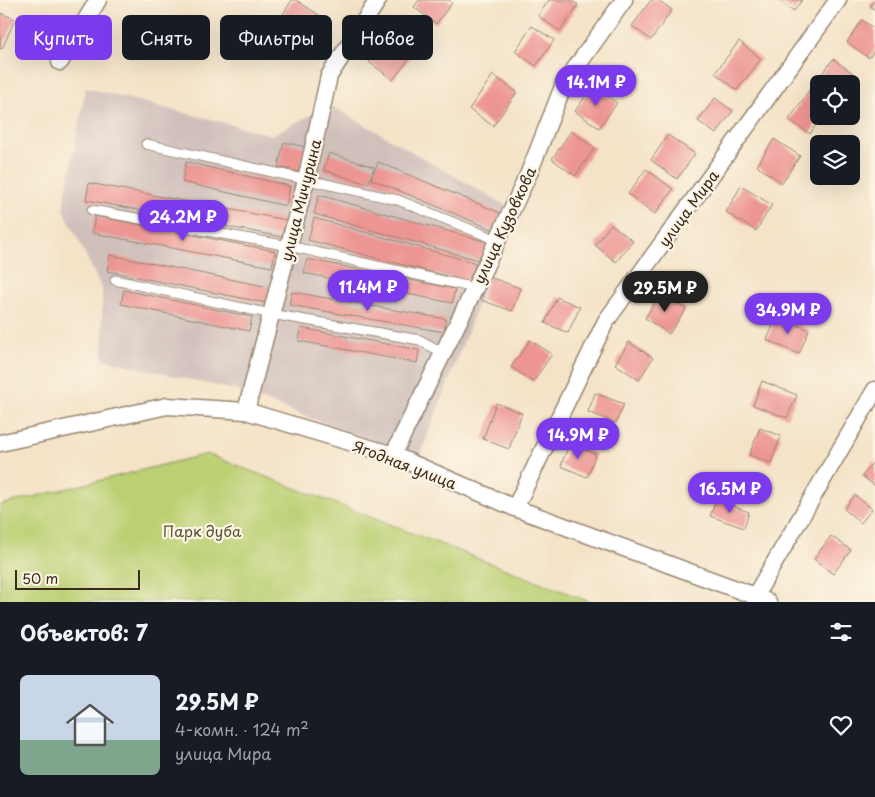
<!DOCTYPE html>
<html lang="ru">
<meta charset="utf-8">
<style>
body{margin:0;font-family:"Playpen Sans",sans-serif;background:#242831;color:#f1f3f6;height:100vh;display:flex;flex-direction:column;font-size:19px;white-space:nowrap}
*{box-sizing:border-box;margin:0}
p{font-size:16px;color:#9ea1a6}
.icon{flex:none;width:28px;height:28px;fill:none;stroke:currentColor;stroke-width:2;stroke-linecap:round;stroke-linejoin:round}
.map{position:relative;height:602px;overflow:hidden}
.sheet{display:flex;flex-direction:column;background:#171b24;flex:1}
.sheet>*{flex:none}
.banner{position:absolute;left:15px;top:15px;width:500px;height:45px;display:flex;gap:10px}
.tools{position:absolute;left:810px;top:75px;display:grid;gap:10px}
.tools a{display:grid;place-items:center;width:50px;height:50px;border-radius:8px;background:#171b24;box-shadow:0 5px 20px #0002;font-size:25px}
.scale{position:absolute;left:15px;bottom:12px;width:125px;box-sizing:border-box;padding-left:5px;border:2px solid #3b2a1e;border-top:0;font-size:14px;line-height:18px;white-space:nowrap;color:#3b2a1e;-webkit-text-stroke:4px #fcf5e5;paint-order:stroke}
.price{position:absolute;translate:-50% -42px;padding:0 11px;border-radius:18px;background:#7c3aed;color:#fff;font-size:16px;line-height:32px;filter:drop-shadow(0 1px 2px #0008)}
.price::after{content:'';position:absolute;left:50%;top:30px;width:15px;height:11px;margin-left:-8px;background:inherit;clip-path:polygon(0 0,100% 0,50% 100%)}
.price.on{background:#222;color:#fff}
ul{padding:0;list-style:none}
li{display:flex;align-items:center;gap:15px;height:125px;padding:0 20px}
li span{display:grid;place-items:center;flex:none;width:140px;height:100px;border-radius:8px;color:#555}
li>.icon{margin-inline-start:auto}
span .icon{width:60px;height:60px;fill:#fffc;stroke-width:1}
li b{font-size:21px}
h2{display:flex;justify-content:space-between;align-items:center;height:60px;padding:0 20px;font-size:21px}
.chip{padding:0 18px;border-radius:8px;background:#171b24;box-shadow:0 5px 20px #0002;font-size:18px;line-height:45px}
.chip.on{background:#7c3aed;color:#fff}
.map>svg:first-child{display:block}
.industrial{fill:#d0c0bc}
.green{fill:#bbd073;stroke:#7b7d48}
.building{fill:#ed9593}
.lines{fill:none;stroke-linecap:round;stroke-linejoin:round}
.service-casing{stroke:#988672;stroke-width:11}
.minor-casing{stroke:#988672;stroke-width:19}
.service{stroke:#fff;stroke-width:9}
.minor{stroke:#fff;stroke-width:16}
.labels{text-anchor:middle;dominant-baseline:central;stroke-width:4.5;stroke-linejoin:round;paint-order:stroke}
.street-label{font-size:15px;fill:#3b2a1e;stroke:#fcf5e5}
.park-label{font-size:15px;fill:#5b5433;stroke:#fcf5e5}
</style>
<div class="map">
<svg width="875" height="602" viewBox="0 0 875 602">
<rect width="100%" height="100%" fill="#fcf5e5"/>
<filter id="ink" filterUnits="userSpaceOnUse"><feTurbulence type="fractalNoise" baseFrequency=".02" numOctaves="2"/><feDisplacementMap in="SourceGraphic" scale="10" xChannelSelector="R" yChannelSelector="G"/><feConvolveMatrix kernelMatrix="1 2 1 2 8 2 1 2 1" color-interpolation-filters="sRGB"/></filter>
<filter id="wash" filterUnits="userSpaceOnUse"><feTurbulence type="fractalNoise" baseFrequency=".0096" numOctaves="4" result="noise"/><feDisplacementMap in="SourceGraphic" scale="20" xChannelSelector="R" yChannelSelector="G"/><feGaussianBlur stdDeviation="1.12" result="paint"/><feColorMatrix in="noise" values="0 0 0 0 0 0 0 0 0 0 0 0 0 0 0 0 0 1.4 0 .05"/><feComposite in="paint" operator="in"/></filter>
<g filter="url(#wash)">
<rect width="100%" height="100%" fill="#f4e3c7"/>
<polygon class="industrial" points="86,88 272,135 330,105 514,210 419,458 238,391 103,359 102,289 63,208"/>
<polygon class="green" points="207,454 591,602 0,602 0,505"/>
<g id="blocks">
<g class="building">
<polygon points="292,0 296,0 322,17 302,49 273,30"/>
<polygon points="419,0 449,0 452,3 436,24 414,7"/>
<polygon points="549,0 571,0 578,5 560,31 538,16"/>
<polygon points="651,0 658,0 672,10 651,40 632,26"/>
<polygon points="778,0 802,0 794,11"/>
<polygon points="875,0 875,10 870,6"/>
<polygon points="0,13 15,19 2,49 0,48"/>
<polygon points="862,20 875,29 875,49 869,58 847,42"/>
<polygon points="397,24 422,42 393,80 369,62"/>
<polygon points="532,26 554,40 536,66 515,51"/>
<polygon points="739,41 761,59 737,90 715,73"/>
<polygon points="833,59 853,73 845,84 818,84 816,82"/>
<polygon points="493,75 517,92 493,126 469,109"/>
<polygon points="593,86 617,103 599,128 575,111"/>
<polygon points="810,89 819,95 819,116 821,116 810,134 789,120"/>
<polygon points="715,98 733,111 716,134 698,121"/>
<polygon points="571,131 595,148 575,176 552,159"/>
<polygon points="668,135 695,154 677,179 651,160"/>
<polygon points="774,139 800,156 782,183 757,166"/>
<polygon points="284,142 305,147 299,172 278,167"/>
<polygon points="329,153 374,167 368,184 323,170"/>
<polygon points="186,162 290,186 286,206 182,182"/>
<polygon points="378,162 503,214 496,231 371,179"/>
<polygon points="646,169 673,189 655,214 628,194"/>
<polygon points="89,183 286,220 282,237 86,200"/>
<polygon points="741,186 772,205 756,231 726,212"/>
<polygon points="319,195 487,242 482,261 314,214"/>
<polygon points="95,216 275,251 272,267 92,233"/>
<polygon points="314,218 476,263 469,282 308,240"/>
<polygon points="611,224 633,241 616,262 595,245"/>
<polygon points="110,255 269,287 266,303 107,271"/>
<polygon points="307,259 455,289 452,303 304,273"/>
<polygon points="489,277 520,288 512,311 481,300"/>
<polygon points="124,290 252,317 249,331 121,304"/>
<polygon points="292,292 446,319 444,332 289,305"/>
<polygon points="661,293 686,309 669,334 645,318"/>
<polygon points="557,297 580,307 568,333 545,323"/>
<polygon points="777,316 809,330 799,354 767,340"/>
<polygon points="301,328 419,350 417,363 299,341"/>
<polygon points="530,340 552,354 533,382 511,367"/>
<polygon points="629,342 653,358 639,380 615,364"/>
<polygon points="762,381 797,395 787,418 753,405"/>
<polygon points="595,393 624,404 616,423 588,412"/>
<polygon points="496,403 522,413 509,449 483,439"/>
<polygon points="760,428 781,436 771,463 749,455"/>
<polygon points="569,444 596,454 587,477 561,466"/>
<polygon points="875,460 875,486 862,476"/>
<polygon points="855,495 872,509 861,523 844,509"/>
<polygon points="716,500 749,512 744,528 710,516"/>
<polygon points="831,536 851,550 833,574 814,559"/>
</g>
</g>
</g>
<g filter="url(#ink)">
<use href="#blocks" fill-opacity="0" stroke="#988672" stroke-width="1"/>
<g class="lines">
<defs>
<g id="service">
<polyline points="146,144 398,200 497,240"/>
<polyline points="92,210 289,246 475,288"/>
<polyline points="115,280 271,314 420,340 443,353"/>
</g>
<g id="minor">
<polyline points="60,62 98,0"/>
<polyline points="246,411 306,180 329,76 378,0"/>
<polyline points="0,443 167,406 246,411 393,455 515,508 755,596 768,602"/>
<polyline points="393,455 475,288 529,173 564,84 624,0"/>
<polyline points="515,508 606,321 838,0"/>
<polyline points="755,596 875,390"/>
</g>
</defs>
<use href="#service" class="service-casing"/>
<use href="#minor" class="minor-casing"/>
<use href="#service" class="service"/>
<use href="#minor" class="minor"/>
</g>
</g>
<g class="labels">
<g class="street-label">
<text transform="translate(300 200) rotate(-76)">улица Мичурина</text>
<text transform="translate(688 208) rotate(-54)">улица Мира</text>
<text transform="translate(504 225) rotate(-65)">улица Кузовкова</text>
<text transform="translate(405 464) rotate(21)">Ягодная улица</text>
</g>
<g class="park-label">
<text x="202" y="530">Парк дуба</text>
</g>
</g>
</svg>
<div class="tools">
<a><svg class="icon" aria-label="locate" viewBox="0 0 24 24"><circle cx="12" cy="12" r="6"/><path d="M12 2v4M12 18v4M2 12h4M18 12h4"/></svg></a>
<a><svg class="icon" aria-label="layers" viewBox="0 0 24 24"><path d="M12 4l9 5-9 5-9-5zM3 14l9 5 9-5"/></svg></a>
</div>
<div class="scale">50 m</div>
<b class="price" style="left:596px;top:107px">14.1M ₽</b>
<b class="price" style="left:183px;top:242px">24.2M ₽</b>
<b class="price" style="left:368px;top:312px">11.4M ₽</b>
<b class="price on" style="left:665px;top:313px">29.5M ₽</b>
<b class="price" style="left:788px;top:335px">34.9M ₽</b>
<b class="price" style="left:578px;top:460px">14.9M ₽</b>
<b class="price" style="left:730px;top:514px">16.5M ₽</b>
<div class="banner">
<a class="chip on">Купить</a>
<a class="chip">Снять</a>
<a class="chip">Фильтры</a>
<a class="chip">Новое</a>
</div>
</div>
<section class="sheet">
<h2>Объектов: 7<svg class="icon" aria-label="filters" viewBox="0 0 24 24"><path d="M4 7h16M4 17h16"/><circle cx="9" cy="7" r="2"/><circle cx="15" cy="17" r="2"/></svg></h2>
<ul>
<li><span style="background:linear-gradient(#c9d6e8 65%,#7fa58c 0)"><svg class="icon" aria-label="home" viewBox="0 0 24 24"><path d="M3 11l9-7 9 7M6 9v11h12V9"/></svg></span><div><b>29.5M ₽</b><p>4-комн. · 124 m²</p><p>улица Мира</p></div><svg class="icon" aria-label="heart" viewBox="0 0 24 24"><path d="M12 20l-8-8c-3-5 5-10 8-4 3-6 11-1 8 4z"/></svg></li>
</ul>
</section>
